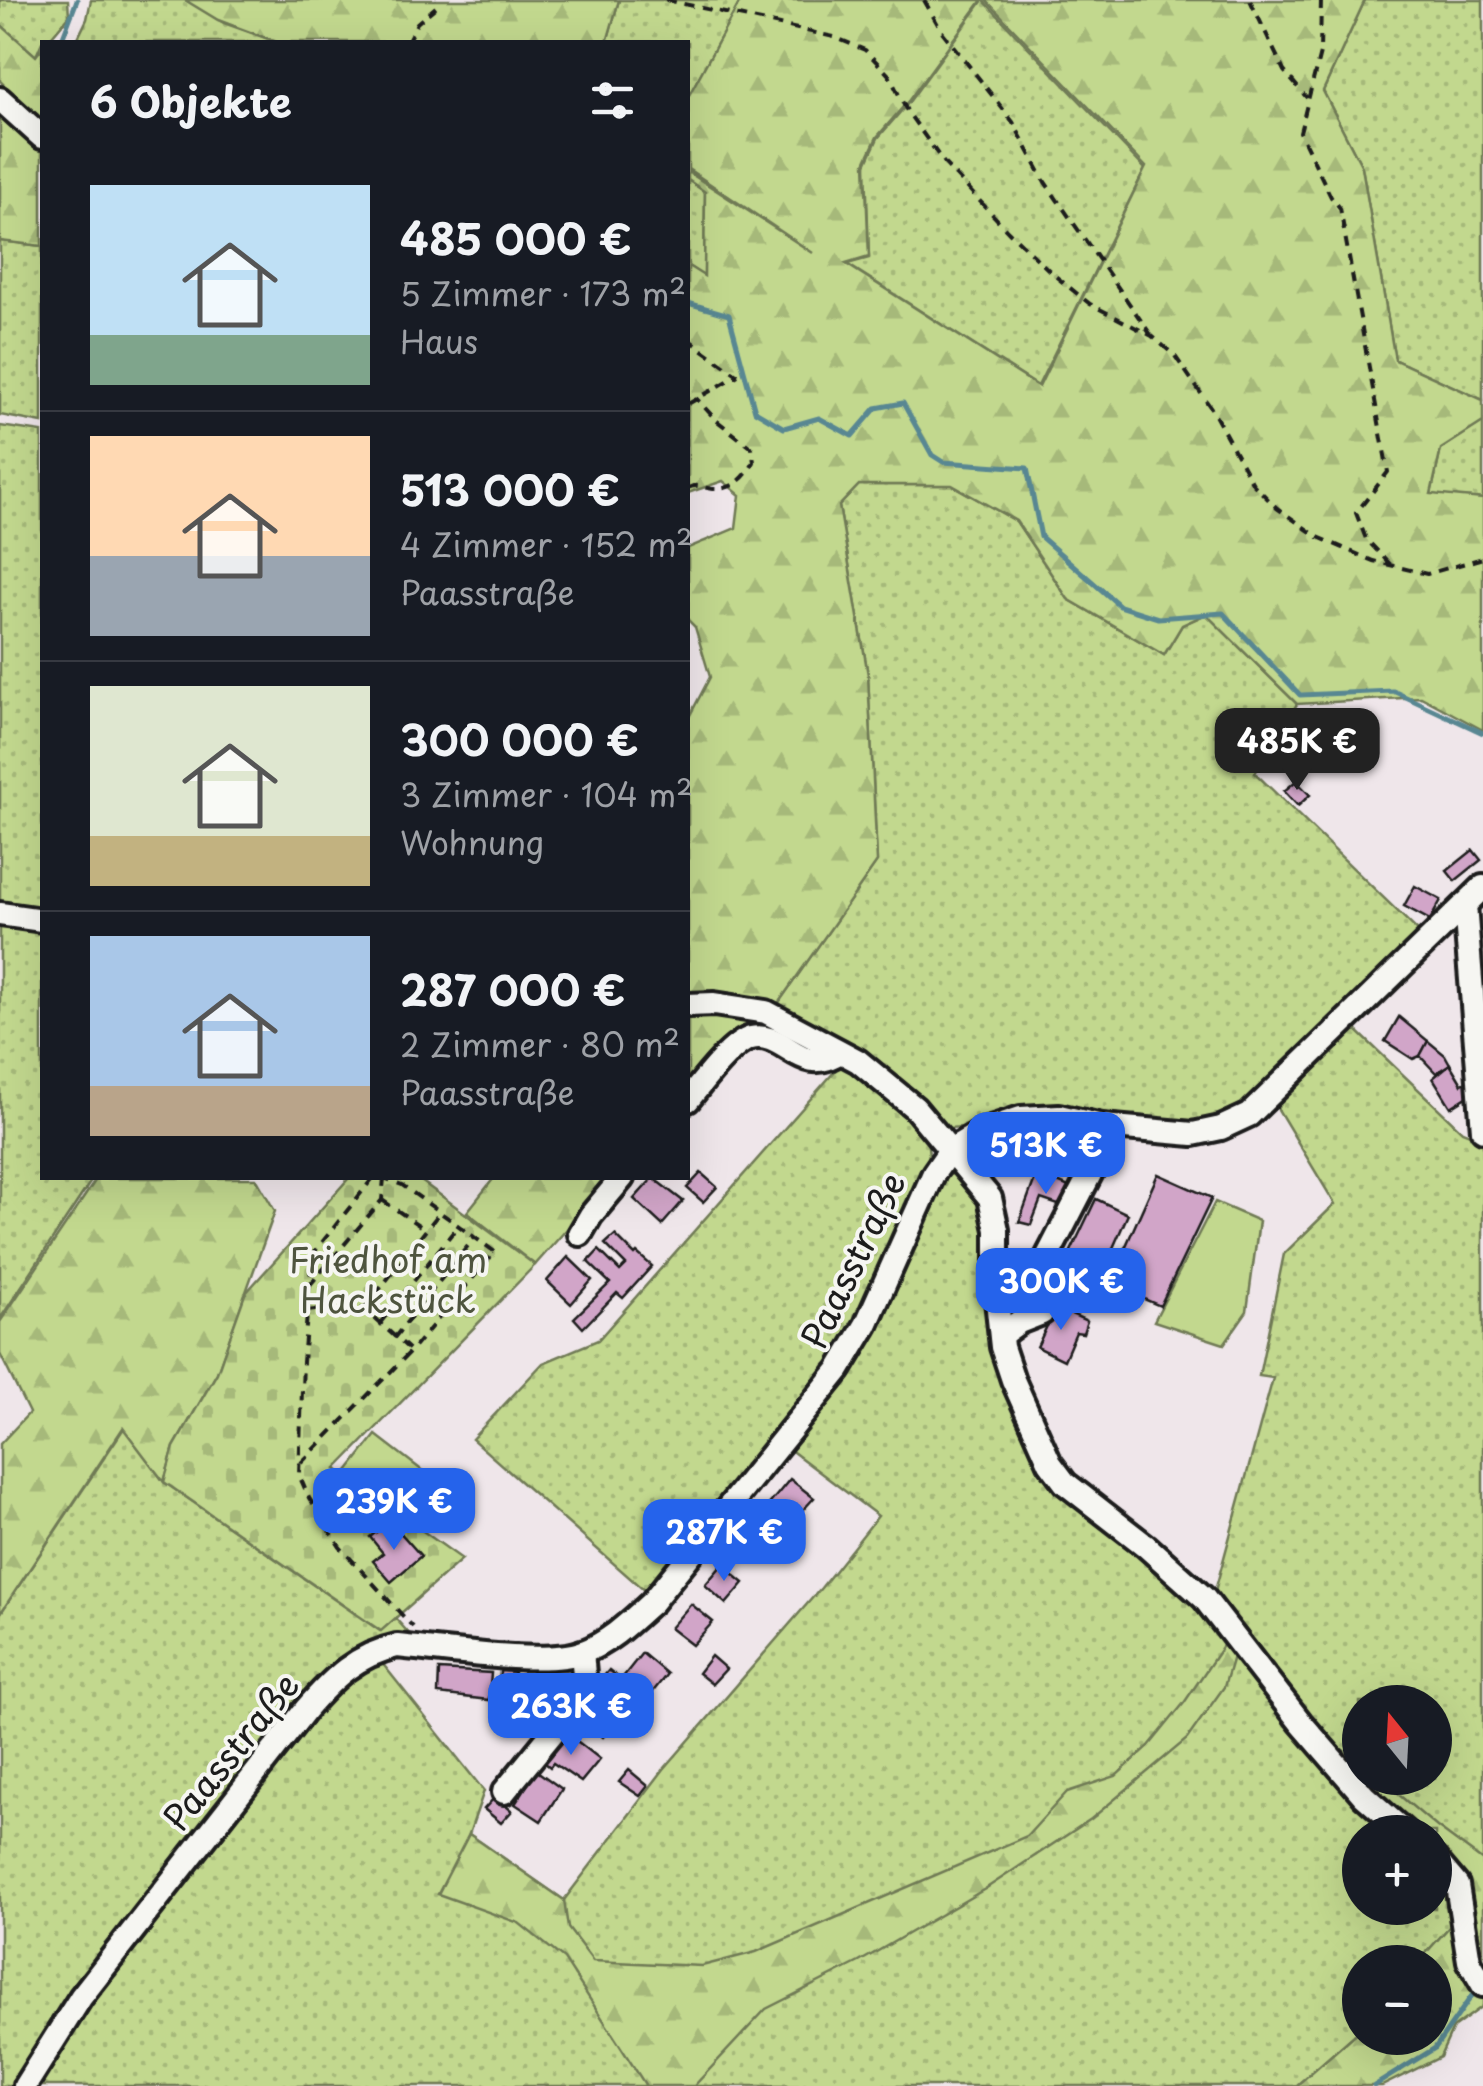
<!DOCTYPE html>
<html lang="de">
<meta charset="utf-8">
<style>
body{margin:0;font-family:"Playpen Sans",sans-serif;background:#20242c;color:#f1f3f6;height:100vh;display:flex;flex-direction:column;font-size:38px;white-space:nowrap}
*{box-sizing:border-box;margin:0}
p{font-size:32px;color:#9ea1a6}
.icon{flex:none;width:55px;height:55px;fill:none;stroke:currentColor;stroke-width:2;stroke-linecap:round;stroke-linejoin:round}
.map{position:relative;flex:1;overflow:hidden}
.side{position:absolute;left:40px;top:40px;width:650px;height:1140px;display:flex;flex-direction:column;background:#171b24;border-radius:0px;box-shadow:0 10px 40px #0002}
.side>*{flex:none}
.needle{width:65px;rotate:342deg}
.buttons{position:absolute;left:1342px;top:1685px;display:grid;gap:20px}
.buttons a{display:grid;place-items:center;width:110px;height:110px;border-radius:50%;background:#171b24;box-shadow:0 10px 40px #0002;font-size:50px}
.price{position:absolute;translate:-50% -85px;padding:0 22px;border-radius:20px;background:#2563eb;color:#fff;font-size:32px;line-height:65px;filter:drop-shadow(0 2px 5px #0008)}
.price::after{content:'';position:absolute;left:50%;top:60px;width:30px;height:22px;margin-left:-15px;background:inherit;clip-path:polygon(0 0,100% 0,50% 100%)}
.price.current{background:#222;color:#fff}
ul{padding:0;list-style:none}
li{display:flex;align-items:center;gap:30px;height:250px;padding:0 50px}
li+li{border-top:2px solid #363941}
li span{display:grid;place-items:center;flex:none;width:280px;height:200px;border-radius:0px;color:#555}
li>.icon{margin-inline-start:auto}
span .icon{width:120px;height:120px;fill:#fffc;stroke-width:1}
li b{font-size:42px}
h2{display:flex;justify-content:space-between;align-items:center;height:120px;padding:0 50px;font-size:42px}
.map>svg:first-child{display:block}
.green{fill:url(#green-dots);stroke:#6f7a55;stroke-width:2.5;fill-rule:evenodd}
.forest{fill:url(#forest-firs);stroke:#6f7a55;stroke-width:2.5}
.cemetery{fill:url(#cemetery-stones);stroke:#6f7a55;stroke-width:2.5}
.pitch{fill:#c2d88e;stroke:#6f7a55;stroke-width:2.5}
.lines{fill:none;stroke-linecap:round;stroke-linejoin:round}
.stream{stroke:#598792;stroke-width:5}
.building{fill:#d1a5c8;stroke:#1c1c1c;stroke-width:2.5}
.minor-casing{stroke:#1c1c1c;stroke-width:30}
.path{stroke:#1c1c1c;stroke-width:4;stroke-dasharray:10 8;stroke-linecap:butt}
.minor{stroke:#f6f6f2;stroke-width:22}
.labels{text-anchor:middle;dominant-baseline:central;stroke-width:8;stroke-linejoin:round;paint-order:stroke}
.park-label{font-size:35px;fill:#4e543e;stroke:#f6f6f2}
.street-label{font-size:35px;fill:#1c1c1c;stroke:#f6f6f2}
</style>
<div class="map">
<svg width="1483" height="2086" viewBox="0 0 1483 2086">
<defs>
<pattern id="green-dots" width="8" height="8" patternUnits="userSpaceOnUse" patternTransform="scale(2.5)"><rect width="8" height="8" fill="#c2d88e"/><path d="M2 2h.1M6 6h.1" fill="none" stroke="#a6b97a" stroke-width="1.8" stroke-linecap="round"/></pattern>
<pattern id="forest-firs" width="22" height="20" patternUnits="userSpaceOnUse" patternTransform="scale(2.5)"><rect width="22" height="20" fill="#c2d88e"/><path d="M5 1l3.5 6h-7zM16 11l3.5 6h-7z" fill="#a6b97a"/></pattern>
<pattern id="cemetery-stones" width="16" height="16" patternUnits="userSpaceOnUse" patternTransform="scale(2.5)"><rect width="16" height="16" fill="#c2d88e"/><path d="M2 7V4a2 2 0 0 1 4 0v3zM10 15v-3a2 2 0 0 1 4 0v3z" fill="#a6b97a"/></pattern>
</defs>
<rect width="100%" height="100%" fill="#efe6ea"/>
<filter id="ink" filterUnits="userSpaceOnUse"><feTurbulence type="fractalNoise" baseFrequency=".01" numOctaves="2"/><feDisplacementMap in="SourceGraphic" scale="20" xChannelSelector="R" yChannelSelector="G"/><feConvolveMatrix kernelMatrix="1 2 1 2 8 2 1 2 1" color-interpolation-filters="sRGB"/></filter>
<g filter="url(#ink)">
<g class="green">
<polygon points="0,0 68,0 69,16 47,42 42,42 36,56 0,24"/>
<polygon points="91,0 186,0 224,23 277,42 76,42 87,19"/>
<polygon points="619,0 741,0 688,97 688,42 607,42"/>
<polygon points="983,0 1145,169 1038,386 847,264 869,258 866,164 878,138 909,102"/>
<polygon points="1365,0 1483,0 1483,400 1395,360 1362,167 1323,91"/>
<polygon points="688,180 705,192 704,277 688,266"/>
<polygon points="0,241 42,246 42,423 0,415"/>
<polygon points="1483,418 1483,499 1431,495 1441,449 1482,422"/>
<polygon points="0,426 42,432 42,916 0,910"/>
<polygon points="859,485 952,485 1016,521 1068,599 1164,655 1182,625 1206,614 1297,704 1255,773 1422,935 1245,1108 1193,1128 1111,1119 947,1128 868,1060 777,1005 877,862 868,675 839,506"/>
<polygon points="0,914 42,920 42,1178 93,1178 0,1319"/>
<path d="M1354 1028 1462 1131 1483 1139V1977L1435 1832 1367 1793 1212 1602 1273 1378 1259 1376 1284 1254 1335 1204 1276 1106ZM1360 1702H1435V1778H1360Z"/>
<path d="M843 1062C865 1080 915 1115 926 1140 931 1151 928 1161 925 1172L856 1325 827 1370 646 1592 472 1439 543 1363 598 1340Z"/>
<polygon points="956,1173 984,1204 1028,1432 1186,1591 1399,1832 1360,1832 1360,1908 1435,1908 1435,1864 1451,1885 1458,1917 1418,1962 1360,1962 1360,2030 1296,2086 35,2086 133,1942 328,1699 363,1665 382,1663 484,1791 469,1834 564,1900 664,1769 821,1588 878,1516 789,1449 828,1403 874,1336 942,1177"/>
<path d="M124 1428 164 1482 380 1631 395 1618 414 1639C369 1641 361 1646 327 1674L16 2086H0V1614Z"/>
</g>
<g class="forest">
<polygon points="185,0 619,0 607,42 277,42 218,20"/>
<polygon points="741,0 982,0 909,100 877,137 865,163 869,257 846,264 1039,387 1146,167 986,0 1365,0 1323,91 1362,167 1395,360 1483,400 1483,422 1441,449 1431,494 1483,499 1483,730 1421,697 1297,704 1206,614 1182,625 1164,655 1068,599 1016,521 952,485 859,485 839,506 868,675 877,862 777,1005 688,997 688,719 710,677 695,627 688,620 688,548 736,528 740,495 723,481 688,493 688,266 704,276 705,192 688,180 688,172 813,253 688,169 688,97"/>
<polygon points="0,24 36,56 42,48 42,122 0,81"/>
<polygon points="0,107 42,147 42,246 0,241"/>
<polygon points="741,1015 778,1028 775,1034 688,1091 688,1018"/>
<polygon points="97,1178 256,1178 275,1211 217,1373 174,1447 164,1482 123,1428 0,1614 0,1444 29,1413 0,1354 0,1322"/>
<polygon points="494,1178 612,1178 535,1265 467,1212"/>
<polygon points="1228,1638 1236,1646 1224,1687 1187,1739 1091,1819 985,1889 859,1962 766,2009 694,2086 646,2086 564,1959 519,1923 438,1894 469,1834 564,1900 568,1928 593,1961 702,1966 756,1952 1027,1836 1067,1792 1116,1776 1149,1746 1184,1703"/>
<polygon points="1311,1729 1360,1761 1360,1778 1379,1778 1437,1827 1483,1861 1483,1977 1435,1851 1435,1832 1413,1832"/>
<polygon points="1458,1917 1483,1993 1483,2006 1453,2028 1440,2057 1382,2086 1296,2086 1360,2030 1360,2038 1435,2038 1435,1962 1418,1962"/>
</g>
<polygon class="cemetery" points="349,1178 417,1178 535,1265 336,1469 462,1559 381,1631 164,1482 174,1447 217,1373 245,1294"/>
<g class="pitch">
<polygon points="1215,1202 1259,1221 1247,1311 1224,1344 1154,1321"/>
<polygon points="376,1435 441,1485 413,1521 348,1471"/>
</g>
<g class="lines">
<g class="stream">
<polyline points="61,42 77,0"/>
<polyline points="688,303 729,315 755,411 784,428 819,418 852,436 876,408 903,403 932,455 943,462 1027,468 1041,537 1120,606 1158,618 1223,613 1300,695 1393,691 1483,733"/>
<polyline points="1374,2086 1435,2048 1478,1987"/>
</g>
</g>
<g class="building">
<polygon points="1296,781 1310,795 1298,806 1284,791"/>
<polygon points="1473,850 1481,860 1455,881 1447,871"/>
<polygon points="1415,886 1441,900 1430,920 1404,906"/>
<polygon points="1399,1017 1428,1041 1420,1056 1413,1059 1385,1041"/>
<polygon points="1428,1041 1445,1055 1450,1064 1436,1073 1420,1056"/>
<polygon points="1450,1064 1462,1084 1466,1082 1473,1093 1451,1107 1433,1078"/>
<polygon points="1045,1134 1075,1141 1069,1169 1021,1159"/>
<polygon points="701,1173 717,1187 703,1202 687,1188"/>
<polygon points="1037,1173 1076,1190 1067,1208 1041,1199 1031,1225 1019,1222"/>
<polygon points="1158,1174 1212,1198 1160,1306 1109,1284"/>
<polygon points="653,1178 683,1201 662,1225 634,1199"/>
<polygon points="1096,1199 1128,1214 1098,1282 1064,1266"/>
<polygon points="615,1235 635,1255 637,1253 652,1266 623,1298 617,1293 583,1328 574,1318 610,1283 588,1262 599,1250 620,1271 626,1265 605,1244"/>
<polygon points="568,1257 592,1280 571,1304 547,1281"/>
<polygon points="1056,1307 1087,1321 1083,1333 1076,1332 1064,1360 1037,1347"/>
<polygon points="790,1479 814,1498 778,1537 757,1519"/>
<polygon points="384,1526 391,1533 397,1529 421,1556 391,1582 373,1561 383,1553 370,1537"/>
<polygon points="722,1565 744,1583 726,1604 705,1585"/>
<polygon points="691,1604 713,1622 692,1645 670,1628"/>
<polygon points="642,1653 667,1674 648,1698 623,1677"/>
<polygon points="711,1656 726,1669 712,1684 698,1673"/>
<polygon points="439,1670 491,1673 489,1700 438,1694"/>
<polygon points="609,1670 623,1681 612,1692 599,1682"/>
<polygon points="500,1671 514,1672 513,1699 498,1704"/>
<polygon points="523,1676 556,1679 555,1707 521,1704"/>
<polygon points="604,1700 622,1715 603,1737 585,1722"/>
<polygon points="559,1735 569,1743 573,1738 600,1759 581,1782 553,1763 550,1767 540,1759"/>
<polygon points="629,1770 648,1786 640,1796 619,1782"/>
<polygon points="537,1771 562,1789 541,1821 515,1804 528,1784 523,1780 529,1772 533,1776"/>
<polygon points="495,1797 512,1811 501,1823 484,1809"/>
</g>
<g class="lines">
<defs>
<g id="minor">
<polyline points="0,99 42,137"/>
<polyline points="1465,905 1483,1130"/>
<polyline points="0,914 42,920"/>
<polyline points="688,1005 714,1004 766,1012 858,1061 915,1108 990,1198 997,1230 997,1300 1002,1347 1013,1380 1050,1463 1065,1483 1146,1546 1204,1598 1301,1723 1364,1796 1405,1832"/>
<path d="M688 1100C701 1084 731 1043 751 1038 785 1030 801 1079 840 1052"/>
<polyline points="580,1234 591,1215 622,1178"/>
<polyline points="1001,1335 1019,1322 1042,1313 1053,1288 1041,1269 1102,1151 1108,1127"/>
<polyline points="504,1792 572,1709 585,1686 582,1652"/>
<polyline points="1435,1859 1457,1885 1469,1961 1483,1985"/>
<path d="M25 2086 81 1997 306 1709C333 1678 356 1655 397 1646 441 1650 545 1666 583 1652 610 1642 631 1621 652 1602L839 1370 866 1325 934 1173 950 1150 982 1131 1021 1118 1059 1116 1102 1126 1193 1134 1221 1128 1249 1115 1483 887"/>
</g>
</defs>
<use href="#minor" class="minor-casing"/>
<g class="path">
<polyline points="666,0 834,37 865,50 889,75 907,111 944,163 1008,231 1054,275 1090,304 1152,336 1175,356 1211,408 1253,484 1277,508 1318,537 1373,561 1427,574 1483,558"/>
<polyline points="924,0 941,30 1013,122 1045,182 1151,335"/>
<polyline points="1250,0 1284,71 1307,98"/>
<polyline points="1321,0 1320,53 1300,132 1331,197 1340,208 1388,472 1356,513 1366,539 1392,566"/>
<polyline points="407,42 417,23 437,6 435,0"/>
<polyline points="688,339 738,375"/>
<polyline points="688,404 738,375"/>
<path d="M688 488C699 483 701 488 713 489 733 490 745 478 754 462L752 448 716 420 696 398"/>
<polyline points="373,1178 312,1255 303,1362 299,1475 309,1498 340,1547 413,1627"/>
<polyline points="382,1200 426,1230"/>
<polyline points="309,1286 382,1200 384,1178"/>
<polyline points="364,1309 440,1212"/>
<polyline points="307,1311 348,1306 364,1309 410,1350"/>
<polyline points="380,1323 458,1226"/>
<polyline points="394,1338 475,1237"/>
<polyline points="301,1463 411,1351 495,1252 402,1185 384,1178"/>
</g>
<use href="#minor" class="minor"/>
</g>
</g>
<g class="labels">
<g class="park-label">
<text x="388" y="1258">Friedhof am<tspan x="388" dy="40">Hackstück</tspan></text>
</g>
<g class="street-label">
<text transform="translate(852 1260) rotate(-64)">Paasstraße</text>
<text transform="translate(230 1751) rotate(-51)">Paasstraße</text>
</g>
</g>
</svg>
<div class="buttons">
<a><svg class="needle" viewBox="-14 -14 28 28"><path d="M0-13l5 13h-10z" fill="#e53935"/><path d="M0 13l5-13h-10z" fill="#9ea1a6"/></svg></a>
<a>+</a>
<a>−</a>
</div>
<b class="price current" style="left:1297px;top:793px">485K €</b>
<b class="price" style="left:1046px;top:1197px">513K €</b>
<b class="price" style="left:1061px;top:1333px">300K €</b>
<b class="price" style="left:394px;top:1553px">239K €</b>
<b class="price" style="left:724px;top:1584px">287K €</b>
<b class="price" style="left:571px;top:1758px">263K €</b>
<section class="side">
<h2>6 Objekte<svg class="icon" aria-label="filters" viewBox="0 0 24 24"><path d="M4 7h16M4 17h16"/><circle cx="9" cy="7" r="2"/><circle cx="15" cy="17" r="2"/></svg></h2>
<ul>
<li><span style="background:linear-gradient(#bfe0f5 75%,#7fa58c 0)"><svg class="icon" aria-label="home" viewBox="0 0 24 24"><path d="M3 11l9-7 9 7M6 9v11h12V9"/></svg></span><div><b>485 000 €</b><p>5 Zimmer · 173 m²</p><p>Haus</p></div></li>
<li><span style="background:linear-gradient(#ffd9b3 60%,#9aa5b1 0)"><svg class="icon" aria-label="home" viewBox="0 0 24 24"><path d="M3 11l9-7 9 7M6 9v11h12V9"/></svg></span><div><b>513 000 €</b><p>4 Zimmer · 152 m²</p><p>Paasstraße</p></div></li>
<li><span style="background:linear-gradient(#dfe7d0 75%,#c2b280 0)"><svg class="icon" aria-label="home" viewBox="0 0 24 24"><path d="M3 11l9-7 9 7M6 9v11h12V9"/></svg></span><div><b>300 000 €</b><p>3 Zimmer · 104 m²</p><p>Wohnung</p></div></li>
<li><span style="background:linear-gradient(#a9c7e8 75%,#b9a48a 0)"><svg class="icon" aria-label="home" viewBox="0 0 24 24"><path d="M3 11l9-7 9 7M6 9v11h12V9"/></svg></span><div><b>287 000 €</b><p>2 Zimmer · 80 m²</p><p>Paasstraße</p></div></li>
</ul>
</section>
</div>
